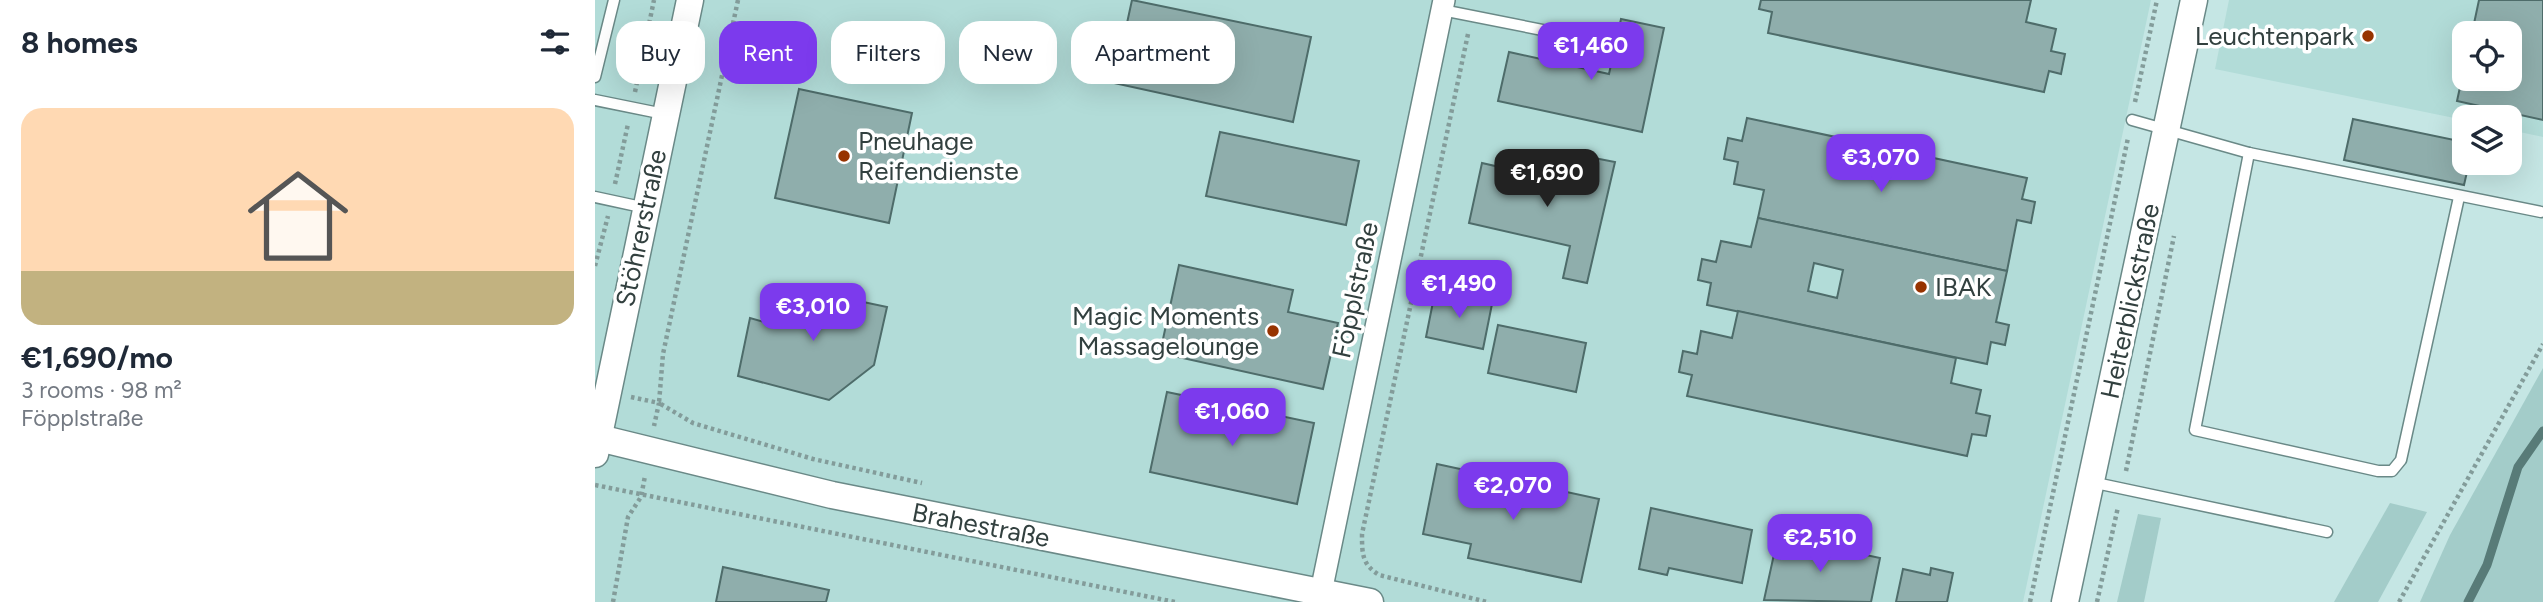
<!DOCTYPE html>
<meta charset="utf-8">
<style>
body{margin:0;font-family:Figtree,sans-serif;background:#f6f6f7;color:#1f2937;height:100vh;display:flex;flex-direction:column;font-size:26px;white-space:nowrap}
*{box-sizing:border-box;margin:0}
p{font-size:23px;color:#747a83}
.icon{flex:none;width:38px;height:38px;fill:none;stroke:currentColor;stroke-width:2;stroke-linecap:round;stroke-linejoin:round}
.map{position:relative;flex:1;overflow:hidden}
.details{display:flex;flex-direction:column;background:#fff;width:595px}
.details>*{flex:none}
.guide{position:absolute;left:21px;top:21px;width:665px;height:63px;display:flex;gap:14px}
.controls{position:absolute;left:1857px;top:21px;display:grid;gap:14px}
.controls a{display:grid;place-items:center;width:70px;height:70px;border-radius:14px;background:#fff;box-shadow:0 7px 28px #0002;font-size:35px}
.price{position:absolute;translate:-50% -60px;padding:0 16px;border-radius:14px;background:#7c3aed;color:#fff;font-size:23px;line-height:46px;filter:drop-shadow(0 2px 4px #0008)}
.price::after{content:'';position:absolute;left:50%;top:42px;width:21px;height:16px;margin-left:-10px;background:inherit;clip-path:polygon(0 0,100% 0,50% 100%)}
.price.selected{background:#222;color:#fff}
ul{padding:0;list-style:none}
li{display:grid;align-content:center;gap:14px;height:371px;padding:0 21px}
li+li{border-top:2px solid #e0e1e3}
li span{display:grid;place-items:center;height:217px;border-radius:21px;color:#555}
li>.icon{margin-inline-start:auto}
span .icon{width:126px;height:126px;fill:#fffc;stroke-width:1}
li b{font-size:30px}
h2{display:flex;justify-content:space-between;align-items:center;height:84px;padding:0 21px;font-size:30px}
.chip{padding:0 24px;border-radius:21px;background:#fff;box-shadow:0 7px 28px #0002;font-size:24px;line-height:63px}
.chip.selected{background:#7c3aed;color:#fff}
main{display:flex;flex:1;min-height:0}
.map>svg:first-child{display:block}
.built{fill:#b2dcd8;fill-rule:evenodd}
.green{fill:#a3ccc9}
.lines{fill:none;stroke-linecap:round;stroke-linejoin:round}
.stream{stroke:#587b78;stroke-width:9}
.building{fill:#8faeac;stroke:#4e6c6a;stroke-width:2;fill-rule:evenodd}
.service-casing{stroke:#6a8987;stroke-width:13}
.minor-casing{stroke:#6a8987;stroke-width:24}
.tertiary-casing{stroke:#6a8987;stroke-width:29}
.path{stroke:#839c9a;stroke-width:4.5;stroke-dasharray:3.5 3.5;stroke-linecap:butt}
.service{stroke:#fff;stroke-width:10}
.minor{stroke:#fff;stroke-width:21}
.tertiary{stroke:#fff;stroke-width:26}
.poi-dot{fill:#973300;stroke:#fff;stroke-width:2.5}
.labels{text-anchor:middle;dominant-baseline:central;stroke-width:7;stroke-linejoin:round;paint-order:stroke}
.poi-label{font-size:26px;fill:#32403f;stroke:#fff;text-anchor:end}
.street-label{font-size:26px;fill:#32403f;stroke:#fff}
</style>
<main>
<section class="details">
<h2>8 homes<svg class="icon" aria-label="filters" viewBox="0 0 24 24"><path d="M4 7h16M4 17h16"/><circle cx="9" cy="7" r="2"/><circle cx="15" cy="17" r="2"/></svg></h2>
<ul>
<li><span style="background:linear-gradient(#ffd9b3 75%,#c2b280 0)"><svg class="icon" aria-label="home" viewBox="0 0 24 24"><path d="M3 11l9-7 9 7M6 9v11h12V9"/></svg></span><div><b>€1,690/mo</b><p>3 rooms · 98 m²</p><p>Föpplstraße</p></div></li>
</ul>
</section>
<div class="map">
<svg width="1948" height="602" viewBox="0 0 1948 602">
<rect width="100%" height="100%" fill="#c5e6e4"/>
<g class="built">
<polygon points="0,0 1556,0 1428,602 0,602"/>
<path d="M1634 0H1948V137L1915 130 1914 117H1869V120L1620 69ZM1869 33H1914V79H1869Z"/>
</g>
<g class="green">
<polygon points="1948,368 1948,602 1825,602 1855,535"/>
<polygon points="1795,503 1832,512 1783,602 1739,602"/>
<polygon points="1543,514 1566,518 1549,602 1522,602"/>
</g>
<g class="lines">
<polyline class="stream" points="1873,602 1892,565 1923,467 1948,431"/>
</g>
<g class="building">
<polygon points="537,0 716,37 698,122 519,83"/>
<polygon points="1166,0 1436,0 1431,22 1461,29 1456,51 1470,54 1466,74 1454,71 1449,92 1173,33 1177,12 1164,9"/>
<polygon points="1884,0 1948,0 1948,120 1862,101 1869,69 1869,79 1914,79 1914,33 1877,33"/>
<polygon points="1026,19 1069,28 1047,132 903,101 914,52 1014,74"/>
<polygon points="204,89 317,113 294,223 180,198"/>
<polygon points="1152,118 1432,178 1427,199 1440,202 1436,223 1422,220 1412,271 1163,218 1169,190 1139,184 1143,162 1129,159 1133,138 1147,141"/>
<polygon points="1758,119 1869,142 1869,163 1874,163 1869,185 1749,160"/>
<polygon points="625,132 764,161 751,225 611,196"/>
<polygon points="994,157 1020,162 992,283 968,278 975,246 874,223 887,163 987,186"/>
<path d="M1163 218 1412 271 1401 322 1414 325 1410 345 1396 342 1392 364 1112 305 1116 283 1103 280 1107 259 1121 262 1126 241 1156 247ZM1219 263 1248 270 1242 298 1213 291Z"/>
<polygon points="584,265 698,290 693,312 743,323 728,389 565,353"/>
<polygon points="188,285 292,307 279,365 234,400 143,376 155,318 180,325"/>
<polygon points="840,292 897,304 888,349 831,337"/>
<polygon points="1143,311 1361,358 1356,383 1386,390 1381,413 1395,416 1391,436 1377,434 1372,456 1092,396 1097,375 1084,372 1088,351 1102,354 1106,331 1137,338"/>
<polygon points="903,325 991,343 981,392 893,373"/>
<polygon points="572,392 719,423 702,504 555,472"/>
<polygon points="842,464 1004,499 986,582 873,558 876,544 828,534"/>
<polygon points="1056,508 1157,530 1147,583 1074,568 1072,575 1044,569"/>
<polygon points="1183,536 1285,558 1276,602 1169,600"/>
<polygon points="128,567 234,590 231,602 121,602"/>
<polygon points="1336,568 1358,573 1352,602 1301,602 1308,569 1335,575"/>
</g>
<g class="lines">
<defs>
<g id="service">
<polyline points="847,10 998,40"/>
<polyline points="0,77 19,0"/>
<polyline points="0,100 69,114"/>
<polyline points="1537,120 1654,153 1946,212"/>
<polyline points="1654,153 1600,430 1783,471 1797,471 1806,460 1864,197"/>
<polyline points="0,197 51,208"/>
<polyline points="1496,482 1732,532"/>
</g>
<polyline id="minor" points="726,592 849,0"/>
<g id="tertiary">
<polyline points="0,437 237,495 775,602"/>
<polyline points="0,454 95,0"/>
<polyline points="1470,602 1599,0"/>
</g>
</defs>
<use href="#service" class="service-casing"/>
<use href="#minor" class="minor-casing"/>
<use href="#tertiary" class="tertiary-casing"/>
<g class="path">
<polyline points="143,0 68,354 64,403 98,423 218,459 327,483"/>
<path d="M873 34 767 534C767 554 767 564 784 575L892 602"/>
<polyline points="40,92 59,0"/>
<polyline points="1540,102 1562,0"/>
<polyline points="20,184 33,124"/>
<polyline points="0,266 13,216"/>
<polyline points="36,397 64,403 59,426"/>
<polyline points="1531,471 1579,236"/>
<polyline points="0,485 580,602"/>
<polyline points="18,602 33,517 46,497 50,476"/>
<polyline points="1435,602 1533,138"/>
<polyline points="1502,602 1523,507"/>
<polyline points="1804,602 1948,344"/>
</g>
<use href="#service" class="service"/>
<use href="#minor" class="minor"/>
<use href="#tertiary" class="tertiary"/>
</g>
<g class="poi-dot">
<circle cx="1773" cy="36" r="7"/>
<circle cx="249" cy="156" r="7"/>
<circle cx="1326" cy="287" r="7"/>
<circle cx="678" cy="331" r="7"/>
</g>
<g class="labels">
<g class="poi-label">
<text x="1759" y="36">Leuchtenpark</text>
<text x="263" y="141" text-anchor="start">Pneuhage<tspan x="263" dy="30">Reifendienste</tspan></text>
<text x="1340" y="287" text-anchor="start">IBAK</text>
<text x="664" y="316">Magic Moments<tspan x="664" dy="30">Massagelounge</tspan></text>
</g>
<g class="street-label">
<text transform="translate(46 228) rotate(-78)">Stöhrerstraße</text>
<text transform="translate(760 290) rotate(-78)">Föpplstraße</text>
<text transform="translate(1535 301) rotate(-78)">Heiterblickstraße</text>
<text transform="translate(386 525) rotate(11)">Brahestraße</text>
</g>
</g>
</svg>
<div class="controls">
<a><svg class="icon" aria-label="locate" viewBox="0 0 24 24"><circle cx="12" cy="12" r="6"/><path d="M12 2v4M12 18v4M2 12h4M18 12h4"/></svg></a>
<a><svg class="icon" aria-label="layers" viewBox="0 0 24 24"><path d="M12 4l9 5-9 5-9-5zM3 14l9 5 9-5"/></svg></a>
</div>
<b class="price" style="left:996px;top:82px">€1,460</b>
<b class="price" style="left:1286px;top:194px">€3,070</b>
<b class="price selected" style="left:952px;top:209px">€1,690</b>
<b class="price" style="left:864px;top:320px">€1,490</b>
<b class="price" style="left:218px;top:343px">€3,010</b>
<b class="price" style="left:637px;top:448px">€1,060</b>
<b class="price" style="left:918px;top:522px">€2,070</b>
<b class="price" style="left:1225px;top:574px">€2,510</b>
<div class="guide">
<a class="chip">Buy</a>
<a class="chip selected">Rent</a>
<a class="chip">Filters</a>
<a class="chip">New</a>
<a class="chip">Apartment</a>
</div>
</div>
</main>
